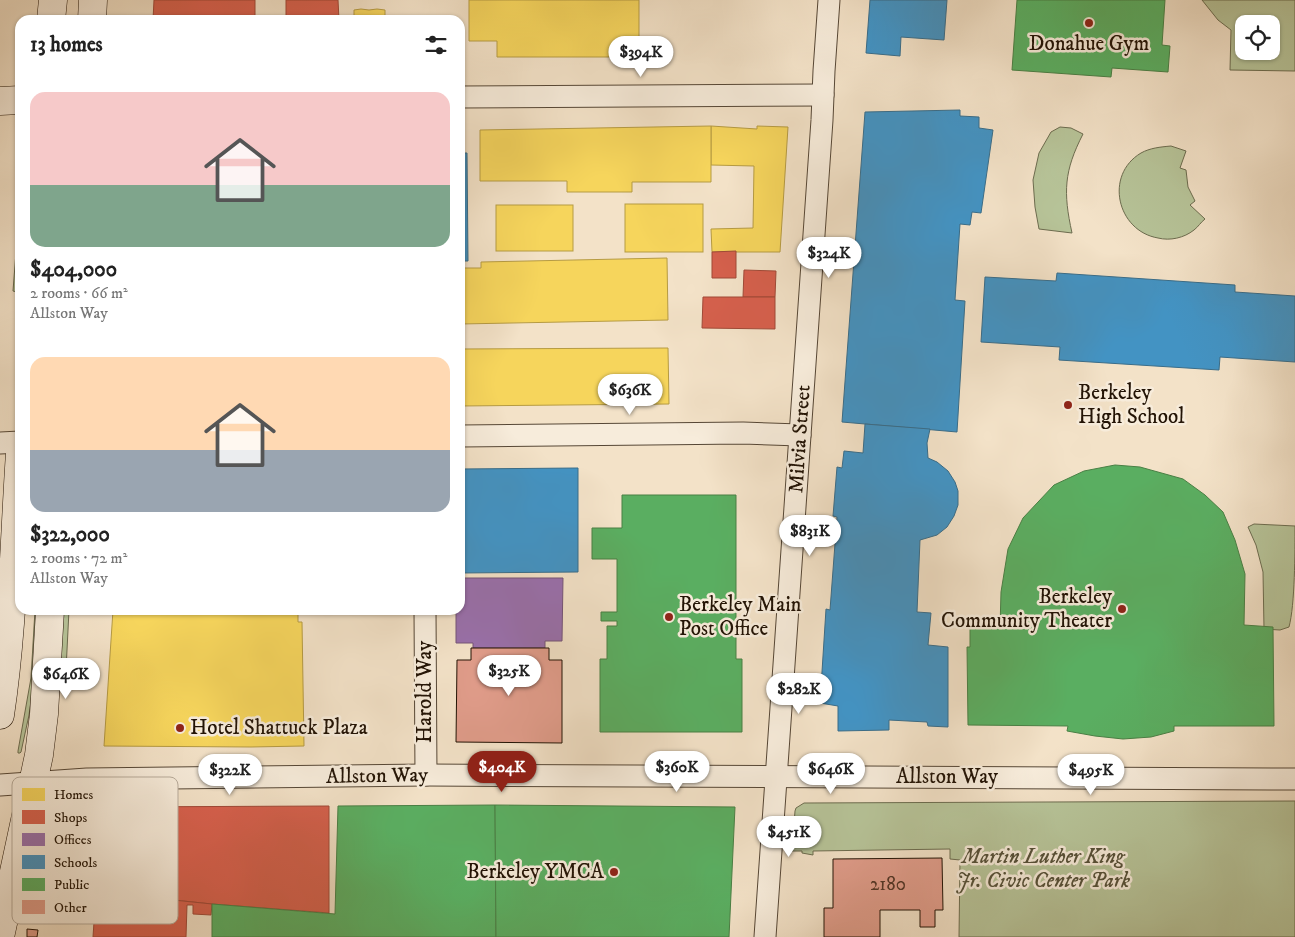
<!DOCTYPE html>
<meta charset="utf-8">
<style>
body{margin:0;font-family:"IM FELL DW Pica",serif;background:#f6f6f6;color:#222;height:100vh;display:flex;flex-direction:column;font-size:19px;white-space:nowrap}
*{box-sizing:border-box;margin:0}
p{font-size:16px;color:#767676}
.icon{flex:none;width:28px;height:28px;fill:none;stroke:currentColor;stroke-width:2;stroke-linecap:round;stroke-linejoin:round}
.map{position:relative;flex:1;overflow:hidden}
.details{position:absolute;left:15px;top:15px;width:450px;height:600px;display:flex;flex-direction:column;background:#fff;border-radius:15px;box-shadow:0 1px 4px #0004}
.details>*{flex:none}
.tools{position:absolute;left:1235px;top:15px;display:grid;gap:10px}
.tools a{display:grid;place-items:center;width:45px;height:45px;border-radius:10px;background:#fff;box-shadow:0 1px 4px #0004;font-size:25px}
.price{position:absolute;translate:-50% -42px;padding:0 11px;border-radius:18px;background:#fff;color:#222;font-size:16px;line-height:32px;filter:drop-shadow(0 1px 2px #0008)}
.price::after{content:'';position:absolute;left:50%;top:30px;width:15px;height:11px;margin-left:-8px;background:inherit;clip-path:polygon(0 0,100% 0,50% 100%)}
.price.current{background:#8f2418;color:#fff}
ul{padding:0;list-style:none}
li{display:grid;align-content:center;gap:10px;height:265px;padding:0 15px}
li span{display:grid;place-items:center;height:155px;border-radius:15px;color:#555}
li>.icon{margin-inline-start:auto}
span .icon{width:90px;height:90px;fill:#fffc;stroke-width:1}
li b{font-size:21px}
h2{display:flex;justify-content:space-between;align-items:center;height:60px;padding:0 15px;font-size:21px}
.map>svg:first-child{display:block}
.green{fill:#b7c499;stroke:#6c6c4f;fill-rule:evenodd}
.homes{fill:#f6d55c;stroke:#b69b42}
.shops{fill:#d6604d;stroke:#a04937}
.offices{fill:#9970ab;stroke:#755479}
.schools{fill:#4393c3;stroke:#396d8a}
.public{fill:#5aae61;stroke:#498045}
.building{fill:#e09c8a;stroke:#221305}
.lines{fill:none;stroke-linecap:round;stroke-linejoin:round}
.street-casing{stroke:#564736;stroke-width:23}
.secondary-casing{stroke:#221305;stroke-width:29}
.street{stroke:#f7ecdb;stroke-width:21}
.secondary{stroke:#f7ecdb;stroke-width:28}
.poi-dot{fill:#8f2418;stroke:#f7ecdb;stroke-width:2}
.labels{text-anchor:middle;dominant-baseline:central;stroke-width:5;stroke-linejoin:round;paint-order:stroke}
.number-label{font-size:19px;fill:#523526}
.poi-label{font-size:21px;fill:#221305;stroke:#f7ecdb;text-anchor:start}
.street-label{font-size:21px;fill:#221305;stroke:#f7ecdb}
.park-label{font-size:21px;font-style:italic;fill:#565139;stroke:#f7ecdb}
.key{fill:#f7ecdb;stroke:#b7ab9b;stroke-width:1}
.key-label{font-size:14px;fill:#221305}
</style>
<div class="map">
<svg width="1295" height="937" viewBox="0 0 1295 937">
<rect width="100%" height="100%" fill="#f3e2c8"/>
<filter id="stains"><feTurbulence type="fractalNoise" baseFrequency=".004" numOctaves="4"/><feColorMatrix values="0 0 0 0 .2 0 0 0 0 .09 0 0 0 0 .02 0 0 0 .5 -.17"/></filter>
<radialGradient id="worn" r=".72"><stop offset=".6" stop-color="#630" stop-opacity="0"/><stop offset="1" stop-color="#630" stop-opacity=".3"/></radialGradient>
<g class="green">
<path d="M1202 0H1295V71L1230 70 1231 30 1218 20ZM1244 24H1271V51H1244Z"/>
<path d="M1060 127 1071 128 1083 134C1064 171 1063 192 1072 233L1039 229 1035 207 1033 180 1039 153 1051 132Z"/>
<path d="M1171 146 1186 151 1180 168 1186 170 1188 187 1195 201 1190 205 1205 219C1201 222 1198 227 1194 230 1184 238 1170 241 1158 238 1117 231 1104 175 1141 153 1150 148 1160 147 1171 146Z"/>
<polygon points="20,200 20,260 17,292 13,291"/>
<path d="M1254 524 1295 526C1295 551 1295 605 1289 627L1280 630 1264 629 1263 572 1256 545 1248 527Z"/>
<polygon points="35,610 39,610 34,678 29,715 21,752 20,753 18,753 18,751 31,678"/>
<polygon points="62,610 69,610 66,670 57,686"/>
<polygon points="1295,801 1295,937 959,937 960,860 950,859 950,849 813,851 813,855 802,853 802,851 792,851 795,811 796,808 804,803"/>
</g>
<g class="homes">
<polygon points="469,0 639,0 639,57 497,57 497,41 469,41"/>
<polygon points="361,9 369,10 377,9 385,10 385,20 354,20 354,10"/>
<polygon points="711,126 757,129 757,126 788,127 780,252 712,252 711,229 753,228 754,166 711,165"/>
<polygon points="711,126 711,182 632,182 632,192 567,192 567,181 480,181 480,130"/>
<rect x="625" y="204" width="78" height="48"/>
<rect x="496" y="205" width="77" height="46"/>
<polygon points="667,258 668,320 460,324 460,268 481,268 481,262"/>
<polygon points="668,348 669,404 460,406 460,349"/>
<polygon points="113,610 298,610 298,622 302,622 304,746 251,747 104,746"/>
</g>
<g class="shops">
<polygon points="154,0 255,0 255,20 153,20"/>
<polygon points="286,0 338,0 339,20 286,20"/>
<polygon points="736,251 736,278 712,278 712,252"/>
<polygon points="744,270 776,271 775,297 743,297"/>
<polygon points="703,297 775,297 775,329 702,328"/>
<polygon points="329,806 329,913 212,904 96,892 101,807"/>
<polygon points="96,892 212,904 211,915 193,914 193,905 187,905 186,937 93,937"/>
</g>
<polygon class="offices" points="460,578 563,578 562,641 545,641 545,648 473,648 473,643 456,643 456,610 460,610"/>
<g class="schools">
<polygon points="870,0 947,0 944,40 901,37 900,56 866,53"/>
<polygon points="960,110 960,116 979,117 979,128 993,130 981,213 972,212 970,225 960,224 955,300 965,301 957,432 842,422 865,112"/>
<polygon points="460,153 467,153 468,261 460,261"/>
<polygon points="1057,273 1235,285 1235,292 1295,296 1295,362 1220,357 1219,370 1059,360 1060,347 981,342 985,277 1056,281"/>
<polygon points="865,424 930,429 927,443 928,458 937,462 948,471 955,482 958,491 958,505 954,516 947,527 937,535 920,540 917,612 931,613 928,645 948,647 948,727 928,726 927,722 889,720 889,730 838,731 838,706 820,703 826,609 830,610 837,517 833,516 837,467 842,468 844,451 863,453"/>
<polygon points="578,468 578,572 460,573 460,469"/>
</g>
<g class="public">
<polygon points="1017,0 1165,0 1162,45 1170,46 1168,72 1112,68 1111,77 1012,70"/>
<polygon points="1115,465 1140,467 1183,479 1205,495 1223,512 1235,540 1245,574 1244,625 1273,627 1274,726 1174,726 1174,731 1151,737 1123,739 1095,736 1067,731 1068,726 968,725 967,647 970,647 970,628 1000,628 1001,592 1008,549 1023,518 1054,485 1084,471"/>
<polygon points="622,495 736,495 736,659 742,659 742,732 600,732 600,659 607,659 607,626 617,626 617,621 601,621 601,612 617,612 617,559 592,559 592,528 622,528"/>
<polygon points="495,805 496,937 212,937 212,904 335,914 338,806"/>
<polygon points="495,805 735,807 729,937 496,937"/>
</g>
<g class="building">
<polygon points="471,648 549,648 549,660 562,660 562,743 456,742 457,660 471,660"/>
<polygon points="942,858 943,910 935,910 935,927 920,927 920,910 880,910 880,937 824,937 824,908 833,908 833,859"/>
<polygon points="27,929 38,930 37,937 27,937"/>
</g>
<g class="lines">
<defs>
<g id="street">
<polyline points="460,97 823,95"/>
<polyline points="460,436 743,433 800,435"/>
<polyline points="0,443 20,442"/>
<polyline points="425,610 426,775"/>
<polyline points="0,785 87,779 426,775 1295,779"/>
<polyline points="765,937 822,120 824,71 829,0"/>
</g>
<g id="secondary">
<polyline points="51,20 53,0"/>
<polyline points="92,20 93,0"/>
<polyline points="0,101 20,100"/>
<path d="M0 715C13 629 14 540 20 453"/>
<polyline points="0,937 39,755 44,714 50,610"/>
</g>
</defs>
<use href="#street" class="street-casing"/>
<use href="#secondary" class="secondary-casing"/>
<use href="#street" class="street"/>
<use href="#secondary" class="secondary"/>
</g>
<g class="poi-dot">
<circle cx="1089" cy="23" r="5"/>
<circle cx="1068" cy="405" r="5"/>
<circle cx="1122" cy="609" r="5"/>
<circle cx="669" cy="617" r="5"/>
<circle cx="180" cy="728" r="5"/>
<circle cx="614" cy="872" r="5"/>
</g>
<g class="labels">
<g class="number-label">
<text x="888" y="884">2180</text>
</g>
<g class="poi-label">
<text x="1089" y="44" text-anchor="middle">Donahue Gym</text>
<text x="1078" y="393">Berkeley<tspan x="1078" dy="24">High School</tspan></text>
<text x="1112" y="597" text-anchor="end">Berkeley<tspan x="1112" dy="24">Community Theater</tspan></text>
<text x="679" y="605">Berkeley Main<tspan x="679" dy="24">Post Office</tspan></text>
<text x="190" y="728">Hotel Shattuck Plaza</text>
<text x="604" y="872" text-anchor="end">Berkeley YMCA</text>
</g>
<g class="street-label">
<text transform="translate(800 439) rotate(-86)">Milvia Street</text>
<text transform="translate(425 692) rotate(-90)">Harold Way</text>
<text transform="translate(377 776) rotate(-1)">Allston Way</text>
<text x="947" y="777">Allston Way</text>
</g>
<g class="park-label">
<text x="1043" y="857">Martin Luther King<tspan x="1043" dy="24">Jr. Civic Center Park</tspan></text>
</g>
</g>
<rect x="12" y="777" width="166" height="147" rx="8" class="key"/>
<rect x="22" y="788" width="23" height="13" fill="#f6d55c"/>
<rect x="22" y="810" width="23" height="14" fill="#d6604d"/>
<rect x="22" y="833" width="23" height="13" fill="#9970ab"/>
<rect x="22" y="855" width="23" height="14" fill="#4393c3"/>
<rect x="22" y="878" width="23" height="13" fill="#5aae61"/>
<rect x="22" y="900" width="23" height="14" fill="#e09c8a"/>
<g class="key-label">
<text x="54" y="799">Homes</text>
<text x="54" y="822">Shops</text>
<text x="54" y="844">Offices</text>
<text x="54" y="867">Schools</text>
<text x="54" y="889">Public</text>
<text x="54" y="912">Other</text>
</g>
<rect width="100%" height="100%" filter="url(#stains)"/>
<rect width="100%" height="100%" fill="url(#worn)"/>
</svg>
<div class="tools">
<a><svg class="icon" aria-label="locate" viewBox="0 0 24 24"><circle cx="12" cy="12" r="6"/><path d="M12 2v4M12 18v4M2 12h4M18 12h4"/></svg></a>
</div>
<b class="price" style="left:641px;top:78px">$394K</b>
<b class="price" style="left:829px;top:279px">$324K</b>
<b class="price" style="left:630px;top:416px">$636K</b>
<b class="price" style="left:810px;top:557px">$831K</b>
<b class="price" style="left:509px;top:697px">$325K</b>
<b class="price" style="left:66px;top:700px">$646K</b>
<b class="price" style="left:799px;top:715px">$282K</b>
<b class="price current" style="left:502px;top:793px">$404K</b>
<b class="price" style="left:677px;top:793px">$360K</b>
<b class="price" style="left:831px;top:795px">$646K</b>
<b class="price" style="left:230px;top:796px">$322K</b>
<b class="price" style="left:1091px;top:796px">$495K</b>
<b class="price" style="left:789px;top:858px">$451K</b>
<section class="details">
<h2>13 homes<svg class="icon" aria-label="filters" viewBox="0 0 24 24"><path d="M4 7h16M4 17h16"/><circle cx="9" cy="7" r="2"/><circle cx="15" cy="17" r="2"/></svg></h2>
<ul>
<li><span style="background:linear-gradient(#f6c9c9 60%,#7fa58c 0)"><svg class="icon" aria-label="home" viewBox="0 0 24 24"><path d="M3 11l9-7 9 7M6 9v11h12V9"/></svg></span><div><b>$404,000</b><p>2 rooms · 66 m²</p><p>Allston Way</p></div></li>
<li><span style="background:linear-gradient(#ffd9b3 60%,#9aa5b1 0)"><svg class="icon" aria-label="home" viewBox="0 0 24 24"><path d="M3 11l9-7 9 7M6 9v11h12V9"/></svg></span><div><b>$322,000</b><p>2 rooms · 72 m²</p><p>Allston Way</p></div></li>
</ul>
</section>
</div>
